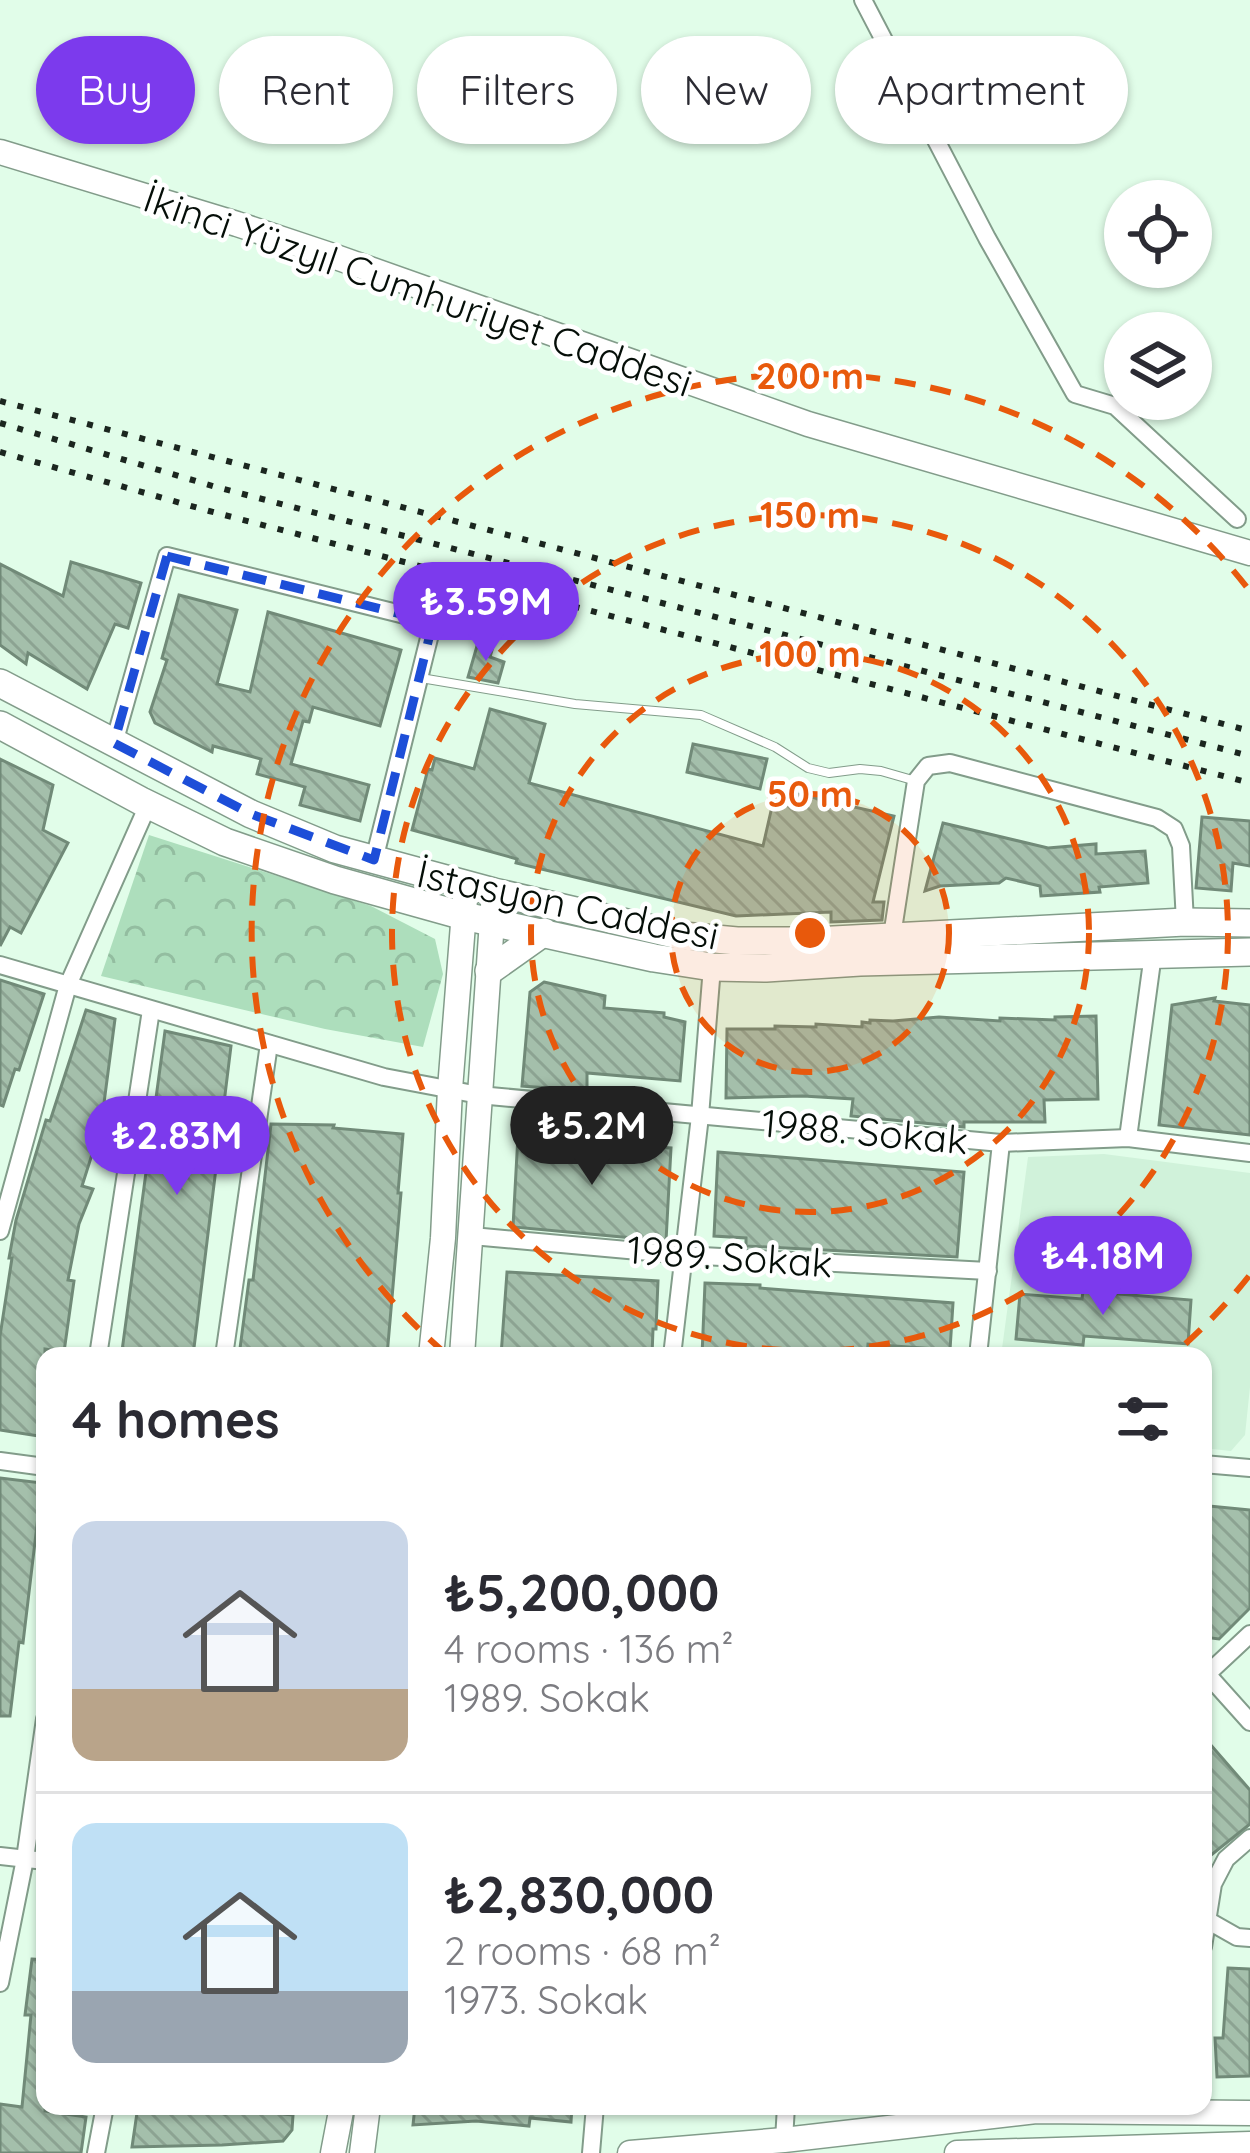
<!DOCTYPE html>
<meta charset="utf-8">
<style>
body{margin:0;font-family:Quicksand,sans-serif;background:#f2f2f3;color:#2b2b33;height:100vh;display:flex;flex-direction:column;font-size:45px;white-space:nowrap}
*{box-sizing:border-box;margin:0}
p{font-size:39px;color:#7c7c81}
.icon{flex:none;width:66px;height:66px;fill:none;stroke:currentColor;stroke-width:2;stroke-linecap:round;stroke-linejoin:round}
.map{position:relative;flex:1;overflow:hidden}
.side{position:absolute;left:36px;top:1347px;width:1176px;height:768px;display:flex;flex-direction:column;background:#fff;border-radius:24px;box-shadow:0 3px 9px #0004}
.side>*{flex:none}
.banner{position:absolute;left:36px;top:36px;width:1179px;height:108px;display:flex;gap:24px}
.controls{position:absolute;left:1104px;top:180px;display:grid;gap:24px}
.controls a{display:grid;place-items:center;width:108px;height:108px;border-radius:50%;background:#fff;box-shadow:0 3px 9px #0004;font-size:60px}
.price{position:absolute;translate:-50% -102px;padding:0 27px;border-radius:42px;background:#7c3aed;color:#fff;font-size:39px;line-height:78px;filter:drop-shadow(0 3px 6px #0008)}
.price::after{content:'';position:absolute;left:50%;top:72px;width:36px;height:27px;margin-left:-18px;background:inherit;clip-path:polygon(0 0,100% 0,50% 100%)}
.price.current{background:#222;color:#fff}
ul{padding:0;list-style:none}
li{display:flex;align-items:center;gap:36px;height:300px;padding:0 36px}
li+li{border-top:3px solid #e1e1e2}
li span{display:grid;place-items:center;flex:none;width:336px;height:240px;border-radius:24px;color:#555}
li>.icon{margin-inline-start:auto}
span .icon{width:144px;height:144px;fill:#fffc;stroke-width:1}
li b{font-size:51px}
h2{display:flex;justify-content:space-between;align-items:center;height:144px;padding:0 36px;font-size:51px}
.pill{padding:0 42px;border-radius:54px;background:#fff;box-shadow:0 3px 9px #0004;font-size:42px;line-height:108px}
.pill.current{background:#7c3aed;color:#fff}
.map>svg:first-child{display:block}
.built{fill:#d0f2da}
.park{fill:url(#park-crowns)}
.building{fill:url(#building-back-hatch);stroke:#718a78;stroke-width:3}
.lines{fill:none;stroke-linecap:round;stroke-linejoin:round}
.lane-casing{stroke:#829c8a;stroke-width:10}
.street-casing{stroke:#829c8a;stroke-width:20}
.secondary-casing{stroke:#829c8a;stroke-width:27}
.primary-casing{stroke:#829c8a;stroke-width:30}
.lane{stroke:#fff;stroke-width:8}
.street{stroke:#fff;stroke-width:16}
.secondary{stroke:#fff;stroke-width:24}
.primary{stroke:#fff;stroke-width:27}
.rail{stroke:#1b261f;stroke-width:6;stroke-dasharray:6 12;stroke-linecap:butt}
.marked{fill:none;stroke:#1d4ed8;stroke-width:9;stroke-dasharray:24 15;stroke-linejoin:round}
.ring{fill:none;stroke:#e8590c;stroke-width:6;stroke-dasharray:21 15}
.labels{text-anchor:middle;dominant-baseline:central;stroke-width:9;stroke-linejoin:round;paint-order:stroke}
.street-label{font-size:39px;fill:#050e08;stroke:#fff}
.centre{fill:#e8590c;stroke:#fff;stroke-width:6}
.ring-label{font-size:36px;text-anchor:middle;font-weight:bold;fill:#e8590c;stroke:#fff;stroke-width:9;stroke-linejoin:round;paint-order:stroke}
</style>
<div class="map">
<svg width="1250" height="2153" viewBox="0 0 1250 2153">
<defs>
<pattern id="park-crowns" width="20" height="18" patternUnits="userSpaceOnUse" patternTransform="scale(3)"><rect width="20" height="18" fill="#addebc"/><path d="M2 6a3 3 0 1 1 6 0M12 15a3 3 0 1 1 6 0" fill="none" stroke="#93bda0"/></pattern>
<pattern id="building-back-hatch" width="6" height="6" patternUnits="userSpaceOnUse" patternTransform="scale(3)"><rect width="6" height="6" fill="#a4bfab"/><path d="M-1 5l2 2M0 0l6 6M5-1l2 2" fill="none" stroke="#8ca392"/></pattern>
</defs>
<rect width="100%" height="100%" fill="#e1fde9"/>
<polygon class="built" points="1104,1154 1250,1173 1250,1387 1245,1435 1231,1451 1203,1448 1203,1356 1001,1356 1028,1157"/>
<polygon class="park" points="149,835 371,906 435,939 443,974 423,1047 325,1029 101,976"/>
<g class="building">
<polygon points="71,562 141,583 128,628 115,624 87,689 28,653 26,664 0,645 0,564 63,596"/>
<polygon points="179,595 237,610 217,684 250,692 268,612 401,650 380,726 313,707 309,722 303,721 291,764 369,785 360,821 300,805 305,787 257,774 261,759 213,746 212,752 155,723 150,712 167,660 162,658"/>
<polygon points="479,639 494,643 490,657 504,662 498,683 468,677"/>
<polygon points="490,709 545,724 529,783 763,846 776,789 894,816 873,902 884,902 882,920 831,922 831,912 736,916 516,863 517,859 412,830 428,769 432,770 435,758 474,769"/>
<polygon points="693,744 767,759 760,789 687,772"/>
<polygon points="0,759 53,785 43,830 68,843 21,933 10,927 0,946"/>
<polygon points="1202,817 1250,821 1250,866 1233,863 1231,891 1196,888"/>
<polygon points="943,823 1048,848 1096,844 1096,854 1145,851 1148,883 1099,887 1100,892 1041,896 1040,886 1006,878 999,883 940,886 925,891"/>
<polygon points="0,980 44,994 19,1070 15,1069 3,1106 0,1105"/>
<polygon points="544,982 605,996 604,1008 664,1013 664,1017 685,1022 680,1081 587,1073 587,1091 522,1086 530,992"/>
<polygon points="1215,998 1214,1001 1250,1005 1250,1135 1159,1125 1172,1005"/>
<polygon points="86,1010 115,1019 101,1126 82,1186 93,1189 79,1224 68,1280 74,1281 64,1352 45,1349 45,1437 0,1430 0,1336 12,1258 9,1258 16,1220 46,1120 50,1121"/>
<polygon points="1096,1016 1098,1099 1044,1100 1045,1122 964,1122 964,1127 851,1116 853,1099 803,1096 726,1098 727,1029 775,1029 775,1026 816,1027 816,1024 862,1027 862,1022 870,1023 870,1020 893,1021 939,1017 1000,1021 1000,1018 1055,1020 1055,1017"/>
<polygon points="165,1031 231,1046 193,1356 158,1356 122,1351"/>
<polygon points="271,1124 334,1125 333,1128 403,1134 398,1193 401,1193 387,1356 239,1356 249,1280 253,1280"/>
<polygon points="518,1135 572,1138 572,1142 671,1148 666,1241 513,1227"/>
<polygon points="718,1152 964,1172 957,1257 746,1246 746,1238 714,1236"/>
<polygon points="507,1272 658,1281 656,1329 653,1329 652,1356 501,1356"/>
<polygon points="705,1283 760,1285 760,1288 953,1303 950,1350 868,1344 867,1356 702,1356"/>
<polygon points="1083,1291 1191,1300 1188,1344 1084,1336 1083,1345 1016,1339 1020,1294 1082,1299"/>
<polygon points="0,1478 42,1483 23,1643 19,1642 10,1716 0,1716"/>
<polygon points="1209,1506 1250,1510 1250,1608 1219,1639 1203,1637 1203,1576"/>
<polygon points="1203,1736 1250,1790 1250,1824 1210,1856 1203,1848"/>
<polygon points="32,1959 45,1960 45,2111 86,2117 81,2153 0,2153 0,2104 22,2107 31,2015 25,2015"/>
<polygon points="1228,1968 1250,1969 1250,2076 1217,2077 1215,2038 1223,2038"/>
<polygon points="138,2106 178,2106 225,2114 226,2108 293,2115 292,2130 283,2141 222,2145 132,2147"/>
<polygon points="415,2106 572,2106 571,2122 530,2118 529,2126 476,2121 413,2125"/>
</g>
<g class="lines">
<defs>
<polyline id="lane" points="421,678 575,704 701,715 775,747 808,768 829,773 860,769 881,771 916,781"/>
<g id="street">
<polyline points="863,0 987,238 1075,394 1115,406 1237,519"/>
<polyline points="114,743 167,556 433,622 374,860"/>
<polyline points="892,936 916,781 928,766 950,763 1157,818 1174,829 1181,846 1185,922"/>
<polyline points="0,965 384,1077 479,1095 1001,1143 1128,1138 1250,1153"/>
<polyline points="1128,1138 1153,954"/>
<polyline points="0,1231 68,985 148,805"/>
<polyline points="472,1236 683,1255 988,1271"/>
<polyline points="98,1356 151,1010"/>
<polyline points="224,1356 269,1044"/>
<polyline points="672,1356 700,1116 712,967"/>
<polyline points="978,1356 1001,1143"/>
<polyline points="0,1461 45,1467"/>
<polyline points="1203,1464 1250,1468"/>
<polyline points="1207,1674 1250,1722"/>
<polyline points="1203,1678 1250,1634"/>
<polyline points="0,1856 45,1861"/>
<polyline points="1207,1920 1237,1937 1250,1938"/>
<polyline points="1203,1947 1213,1884 1226,1859 1250,1838"/>
<polyline points="0,1983 25,1859 45,1719"/>
<polyline points="784,2140 786,2106"/>
<polyline points="96,2153 105,2106"/>
<polyline points="591,2153 595,2106"/>
</g>
<g id="secondary">
<polyline points="0,152 237,224 333,256 808,424 1250,553"/>
<polyline points="431,1356 443,1238 450,1089 465,899"/>
<polyline points="462,1356 494,892"/>
<polyline points="333,2153 342,2106"/>
<polyline points="362,2153 368,2106"/>
<polyline points="630,2153 784,2140 1036,2111 1250,2113"/>
<polyline points="957,2153 1250,2144"/>
</g>
<g id="primary">
<polyline points="0,683 251,814 335,849 494,892 683,936 737,941 814,941 1185,922 1250,923"/>
<polyline points="0,725 141,801 225,842 335,880 464,916 654,958 712,967 766,968 860,962 1250,952"/>
<polyline points="489,971 544,932"/>
</g>
</defs>
<use href="#lane" class="lane-casing"/>
<use href="#street" class="street-casing"/>
<use href="#secondary" class="secondary-casing"/>
<use href="#primary" class="primary-casing"/>
<use href="#lane" class="lane"/>
<use href="#street" class="street"/>
<use href="#secondary" class="secondary"/>
<use href="#primary" class="primary"/>
<g class="rail">
<polyline points="0,401 1250,731"/>
<polyline points="0,423 216,487 1250,756"/>
<polyline points="0,452 209,511 1250,783"/>
</g>
</g>
<path class="marked" d="M167 556 433 622 374 860 251 814 114 743Z"/>
<circle cx="810" cy="933" r="139" fill="#e8590c" fill-opacity=".12"/>
<g class="ring">
<circle cx="810" cy="933" r="139"/>
<circle cx="810" cy="933" r="279"/>
<circle cx="810" cy="933" r="418"/>
<path d="M1249 1276A557 557 0 0 1 1175 1353M445 1353A557 557 0 1 1 1249 590"/>
</g>
<g class="labels">
<g class="street-label">
<text transform="translate(418 290) rotate(19)">İkinci Yüzyıl Cumhuriyet Caddesi</text>
<text transform="translate(568 904) rotate(12)">İstasyon Caddesi</text>
<text transform="translate(865 1131) rotate(5)">1988. Sokak</text>
<text transform="translate(730 1256) rotate(4)">1989. Sokak</text>
</g>
</g>
<circle cx="810" cy="933" r="18" class="centre"/>
<g class="ring-label">
<text x="810" y="389">200 m</text>
<text x="810" y="528">150 m</text>
<text x="810" y="667">100 m</text>
<text x="810" y="807">50 m</text>
</g>
</svg>
<div class="controls">
<a><svg class="icon" aria-label="locate" viewBox="0 0 24 24"><circle cx="12" cy="12" r="6"/><path d="M12 2v4M12 18v4M2 12h4M18 12h4"/></svg></a>
<a><svg class="icon" aria-label="layers" viewBox="0 0 24 24"><path d="M12 4l9 5-9 5-9-5zM3 14l9 5 9-5"/></svg></a>
</div>
<b class="price" style="left:486px;top:664px">₺3.59M</b>
<b class="price current" style="left:592px;top:1188px">₺5.2M</b>
<b class="price" style="left:177px;top:1198px">₺2.83M</b>
<b class="price" style="left:1103px;top:1318px">₺4.18M</b>
<div class="banner">
<a class="pill current">Buy</a>
<a class="pill">Rent</a>
<a class="pill">Filters</a>
<a class="pill">New</a>
<a class="pill">Apartment</a>
</div>
<section class="side">
<h2>4 homes<svg class="icon" aria-label="filters" viewBox="0 0 24 24"><path d="M4 7h16M4 17h16"/><circle cx="9" cy="7" r="2"/><circle cx="15" cy="17" r="2"/></svg></h2>
<ul>
<li><span style="background:linear-gradient(#c9d6e8 70%,#b9a48a 0)"><svg class="icon" aria-label="home" viewBox="0 0 24 24"><path d="M3 11l9-7 9 7M6 9v11h12V9"/></svg></span><div><b>₺5,200,000</b><p>4 rooms · 136 m²</p><p>1989. Sokak</p></div></li>
<li><span style="background:linear-gradient(#bfe0f5 70%,#9aa5b1 0)"><svg class="icon" aria-label="home" viewBox="0 0 24 24"><path d="M3 11l9-7 9 7M6 9v11h12V9"/></svg></span><div><b>₺2,830,000</b><p>2 rooms · 68 m²</p><p>1973. Sokak</p></div></li>
</ul>
</section>
</div>
